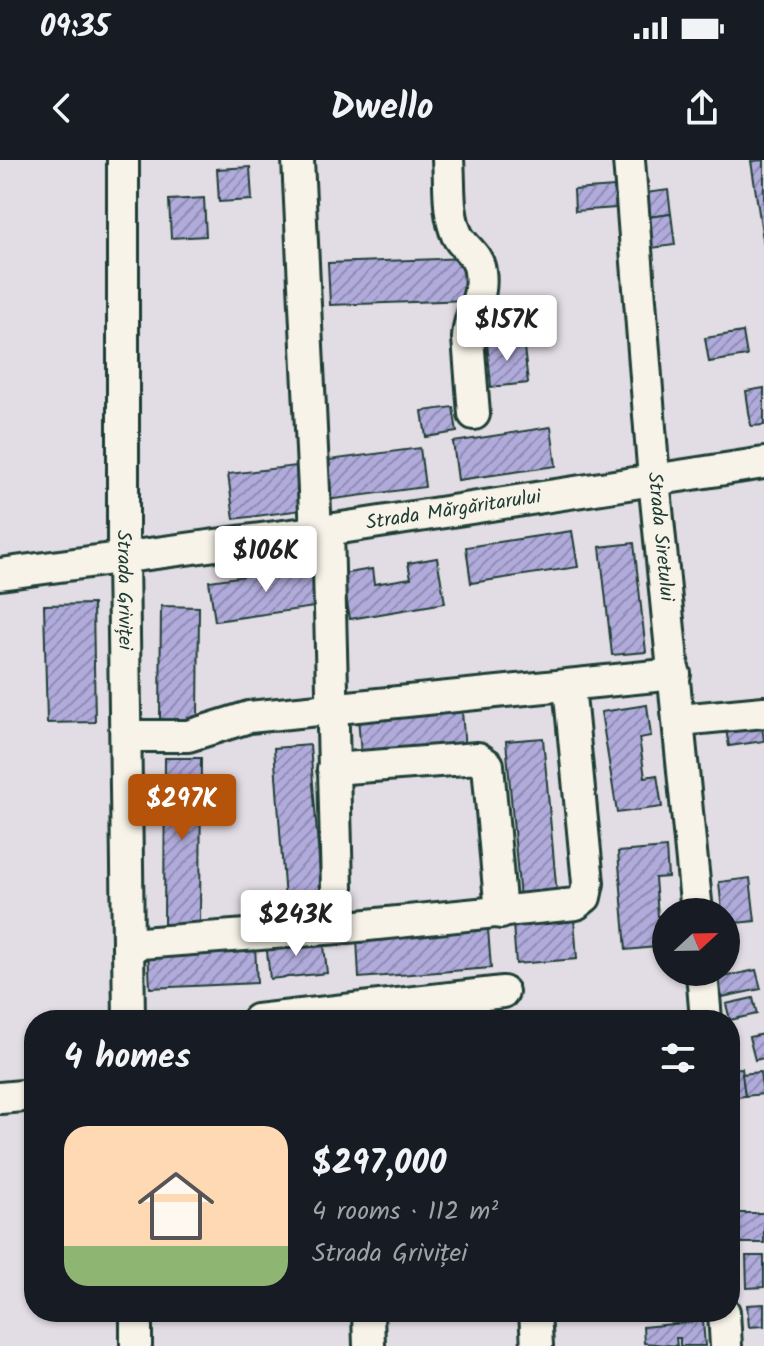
<!DOCTYPE html>
<meta charset="utf-8">
<style>
body{margin:0;font-family:Kalam,sans-serif;background:#20242c;color:#f1f3f6;height:100vh;display:flex;flex-direction:column;font-size:30px;white-space:nowrap}
*{box-sizing:border-box;margin:0}
p{font-size:26px;color:#9ea1a6}
.icon{flex:none;width:44px;height:44px;fill:none;stroke:currentColor;stroke-width:2;stroke-linecap:round;stroke-linejoin:round}
.map{position:relative;flex:1;overflow:hidden}
.panel{position:absolute;left:24px;top:850px;width:716px;height:312px;display:flex;flex-direction:column;background:#171b24;border-radius:32px;box-shadow:0 2px 6px #0004}
.panel>*{flex:none}
.needle{width:52px;rotate:68deg}
.buttons{position:absolute;left:652px;top:738px;display:grid;gap:16px}
.buttons a{display:grid;place-items:center;width:88px;height:88px;border-radius:50%;background:#171b24;box-shadow:0 2px 6px #0004;font-size:40px}
.price{position:absolute;translate:-50% -68px;padding:0 18px;border-radius:8px;background:#fff;color:#222;font-size:26px;line-height:52px;filter:drop-shadow(0 2px 4px #0008)}
.price::after{content:'';position:absolute;left:50%;top:48px;width:24px;height:18px;margin-left:-12px;background:inherit;clip-path:polygon(0 0,100% 0,50% 100%)}
.price.active{background:#b45309;color:#fff}
ul{padding:0;list-style:none}
li{display:flex;align-items:center;gap:24px;height:200px;padding:0 40px}
li+li{border-top:2px solid #363941}
li span{display:grid;place-items:center;flex:none;width:224px;height:160px;border-radius:24px;color:#555}
li>.icon{margin-inline-start:auto}
span .icon{width:96px;height:96px;fill:#fffc;stroke-width:1}
li b{font-size:34px}
h2{display:flex;justify-content:space-between;align-items:center;height:96px;padding:0 40px;font-size:34px}
.status{display:flex;justify-content:space-between;align-items:center;height:56px;padding:0 40px;background:#171b24;direction:ltr}
.status svg{height:22px;fill:currentColor}
header{display:flex;justify-content:space-between;align-items:center;height:104px;padding:0 40px;background:#171b24;font-size:36px;font-weight:700}
.map>svg:first-child{display:block}
.building{fill:url(#building-hatch);stroke:#1f3d34;stroke-width:2}
.lines{fill:none;stroke-linecap:round;stroke-linejoin:round}
.minor-casing{stroke:#1f3d34;stroke-width:36}
.minor{stroke:#f7f3e8;stroke-width:30}
.labels{text-anchor:middle;dominant-baseline:central;stroke-width:6;stroke-linejoin:round;paint-order:stroke}
.street-label{font-size:20px;fill:#1f3d34;stroke:#f7f3e8}
</style>
<div class="status"><b>09:35</b><svg viewBox="0 0 49 12"><path d="M0 12V9h3v3zM5 12V6h3v6zM10 12V3h3v9zM15 12V0h3v12zM26 1h20v11H26zM47 4h2v5h-2z"/></svg></div>
<header><svg class="icon" aria-label="back" viewBox="0 0 24 24"><path d="M15 5l-7 7 7 7"/></svg>Dwello<svg class="icon" aria-label="share" viewBox="0 0 24 24"><path d="M12 15V3M7 8l5-5 5 5M5 13v7h14v-7"/></svg></header>
<div class="map">
<svg width="764" height="1186" viewBox="0 0 764 1186">
<defs>
<pattern id="building-hatch" width="6" height="6" patternUnits="userSpaceOnUse" patternTransform="scale(2)"><rect width="6" height="6" fill="#b1abdc"/><path d="M-1 1l2-2M0 6l6-6M5 7l2-2" fill="none" stroke="#8f8cb3"/></pattern>
</defs>
<rect width="100%" height="100%" fill="#e2dde4"/>
<filter id="ink" filterUnits="userSpaceOnUse"><feTurbulence type="fractalNoise" baseFrequency=".0125" numOctaves="2"/><feDisplacementMap in="SourceGraphic" scale="16" xChannelSelector="R" yChannelSelector="G"/><feConvolveMatrix kernelMatrix="1 2 1 2 8 2 1 2 1" color-interpolation-filters="sRGB"/></filter>
<g filter="url(#ink)">
<g class="building">
<polygon points="764,0 764,86 751,1"/>
<polygon points="250,7 252,40 219,42 217,9"/>
<polygon points="614,27 616,48 575,51 574,30"/>
<polygon points="668,30 671,54 648,57 645,33"/>
<polygon points="204,38 206,76 171,78 169,40"/>
<polygon points="671,54 675,85 652,88 648,57"/>
<polygon points="467,98 469,140 330,145 328,103"/>
<polygon points="743,172 747,196 709,202 705,178"/>
<polygon points="523,178 528,223 491,227 487,182"/>
<polygon points="764,228 764,265 751,266 746,231"/>
<polygon points="453,247 457,272 426,277 422,251"/>
<polygon points="551,267 556,306 458,320 453,282"/>
<polygon points="420,288 425,327 327,340 321,301"/>
<polygon points="296,306 302,350 234,359 228,314"/>
<polygon points="572,371 578,407 471,423 466,387"/>
<polygon points="634,383 646,492 612,495 600,387"/>
<polygon points="437,398 445,443 350,459 342,414 372,409 374,424 411,418 408,403"/>
<polygon points="316,406 322,446 215,461 209,421"/>
<polygon points="93,444 95,562 47,563 44,445"/>
<polygon points="161,446 199,447 198,560 160,560"/>
<polygon points="647,545 651,576 639,578 645,617 657,615 662,647 617,653 601,552"/>
<polygon points="462,551 465,589 361,595 358,557"/>
<polygon points="761,558 764,581 729,586 725,564"/>
<polygon points="543,578 557,736 520,739 506,581"/>
<polygon points="310,585 323,751 286,754 274,588"/>
<polygon points="165,598 201,598 200,767 164,767"/>
<polygon points="666,688 668,717 655,718 658,756 666,756 666,786 626,790 618,692"/>
<polygon points="750,718 755,761 726,764 726,752 722,752 719,722"/>
<polygon points="574,758 577,799 516,804 513,764"/>
<polygon points="488,769 491,808 359,818 357,778"/>
<polygon points="323,776 327,813 270,819 266,782"/>
<polygon points="255,786 257,823 150,828 148,790"/>
<polygon points="756,810 761,829 722,837 718,818"/>
<polygon points="753,838 757,854 730,860 726,844"/>
<polygon points="764,874 764,898 755,900 749,877"/>
<polygon points="742,908 745,936 730,938 730,909"/>
<polygon points="760,912 763,934 745,936 742,914"/>
<polygon points="738,1053 764,1053 764,1083 739,1083"/>
<polygon points="746,1096 764,1096 764,1127 747,1128"/>
<polygon points="764,1144 764,1166 749,1167 747,1145"/>
<polygon points="703,1161 705,1186 680,1186 680,1178 676,1178 677,1186 644,1183 643,1167"/>
</g>
<g class="lines">
<defs>
<g id="minor">
<path id="s1" d="M123 0V397L129 860"/>
<polyline points="298,0 316,372"/>
<path d="M448 0C450 23 447 53 457 75 464 89 478 94 480 111 484 141 469 151 468 178L474 254"/>
<path id="s2" d="M629 0 654 319 697 752"/>
<polyline points="328,370 338,768"/>
<path id="s3" d="M0 414 328 370 764 303"/>
<polyline points="680,560 764,552"/>
<polyline points="126,576 188,576 249,557 675,514"/>
<polyline points="333,609 478,598 488,605 501,753"/>
<polyline points="128,784 338,768 576,744 585,737 588,723 569,525"/>
<polyline points="702,812 706,860"/>
<polyline points="257,860 503,832"/>
<polyline points="0,938 34,935"/>
<polyline points="136,1152 136,1186"/>
<polyline points="368,1152 369,1186"/>
<polyline points="535,1152 537,1186"/>
<polyline points="724,1152 726,1186"/>
</g>
</defs>
<use href="#minor" class="minor-casing"/>
<use href="#minor" class="minor"/>
</g>
</g>
<g class="labels">
<g class="street-label">
<text stroke="none"><textPath href="#s3" startOffset="458">Strada Mărgăritarului</textPath></text>
<text stroke="none"><textPath href="#s2" startOffset="378">Strada Siretului</textPath></text>
<text stroke="none"><textPath href="#s1" startOffset="430">Strada Griviței</textPath></text>
</g>
</g>
</svg>
<div class="buttons">
<a><svg class="needle" viewBox="-14 -14 28 28"><path d="M0-13l5 13h-10z" fill="#e53935"/><path d="M0 13l5-13h-10z" fill="#9ea1a6"/></svg></a>
</div>
<b class="price" style="left:507px;top:203px">$157K</b>
<b class="price" style="left:266px;top:434px">$106K</b>
<b class="price active" style="left:182px;top:682px">$297K</b>
<b class="price" style="left:296px;top:798px">$243K</b>
<section class="panel">
<h2>4 homes<svg class="icon" aria-label="filters" viewBox="0 0 24 24"><path d="M4 7h16M4 17h16"/><circle cx="9" cy="7" r="2"/><circle cx="15" cy="17" r="2"/></svg></h2>
<ul>
<li><span style="background:linear-gradient(#ffd9b3 75%,#8fb573 0)"><svg class="icon" aria-label="home" viewBox="0 0 24 24"><path d="M3 11l9-7 9 7M6 9v11h12V9"/></svg></span><div><b>$297,000</b><p>4 rooms · 112 m²</p><p>Strada Griviței</p></div></li>
</ul>
</section>
</div>
